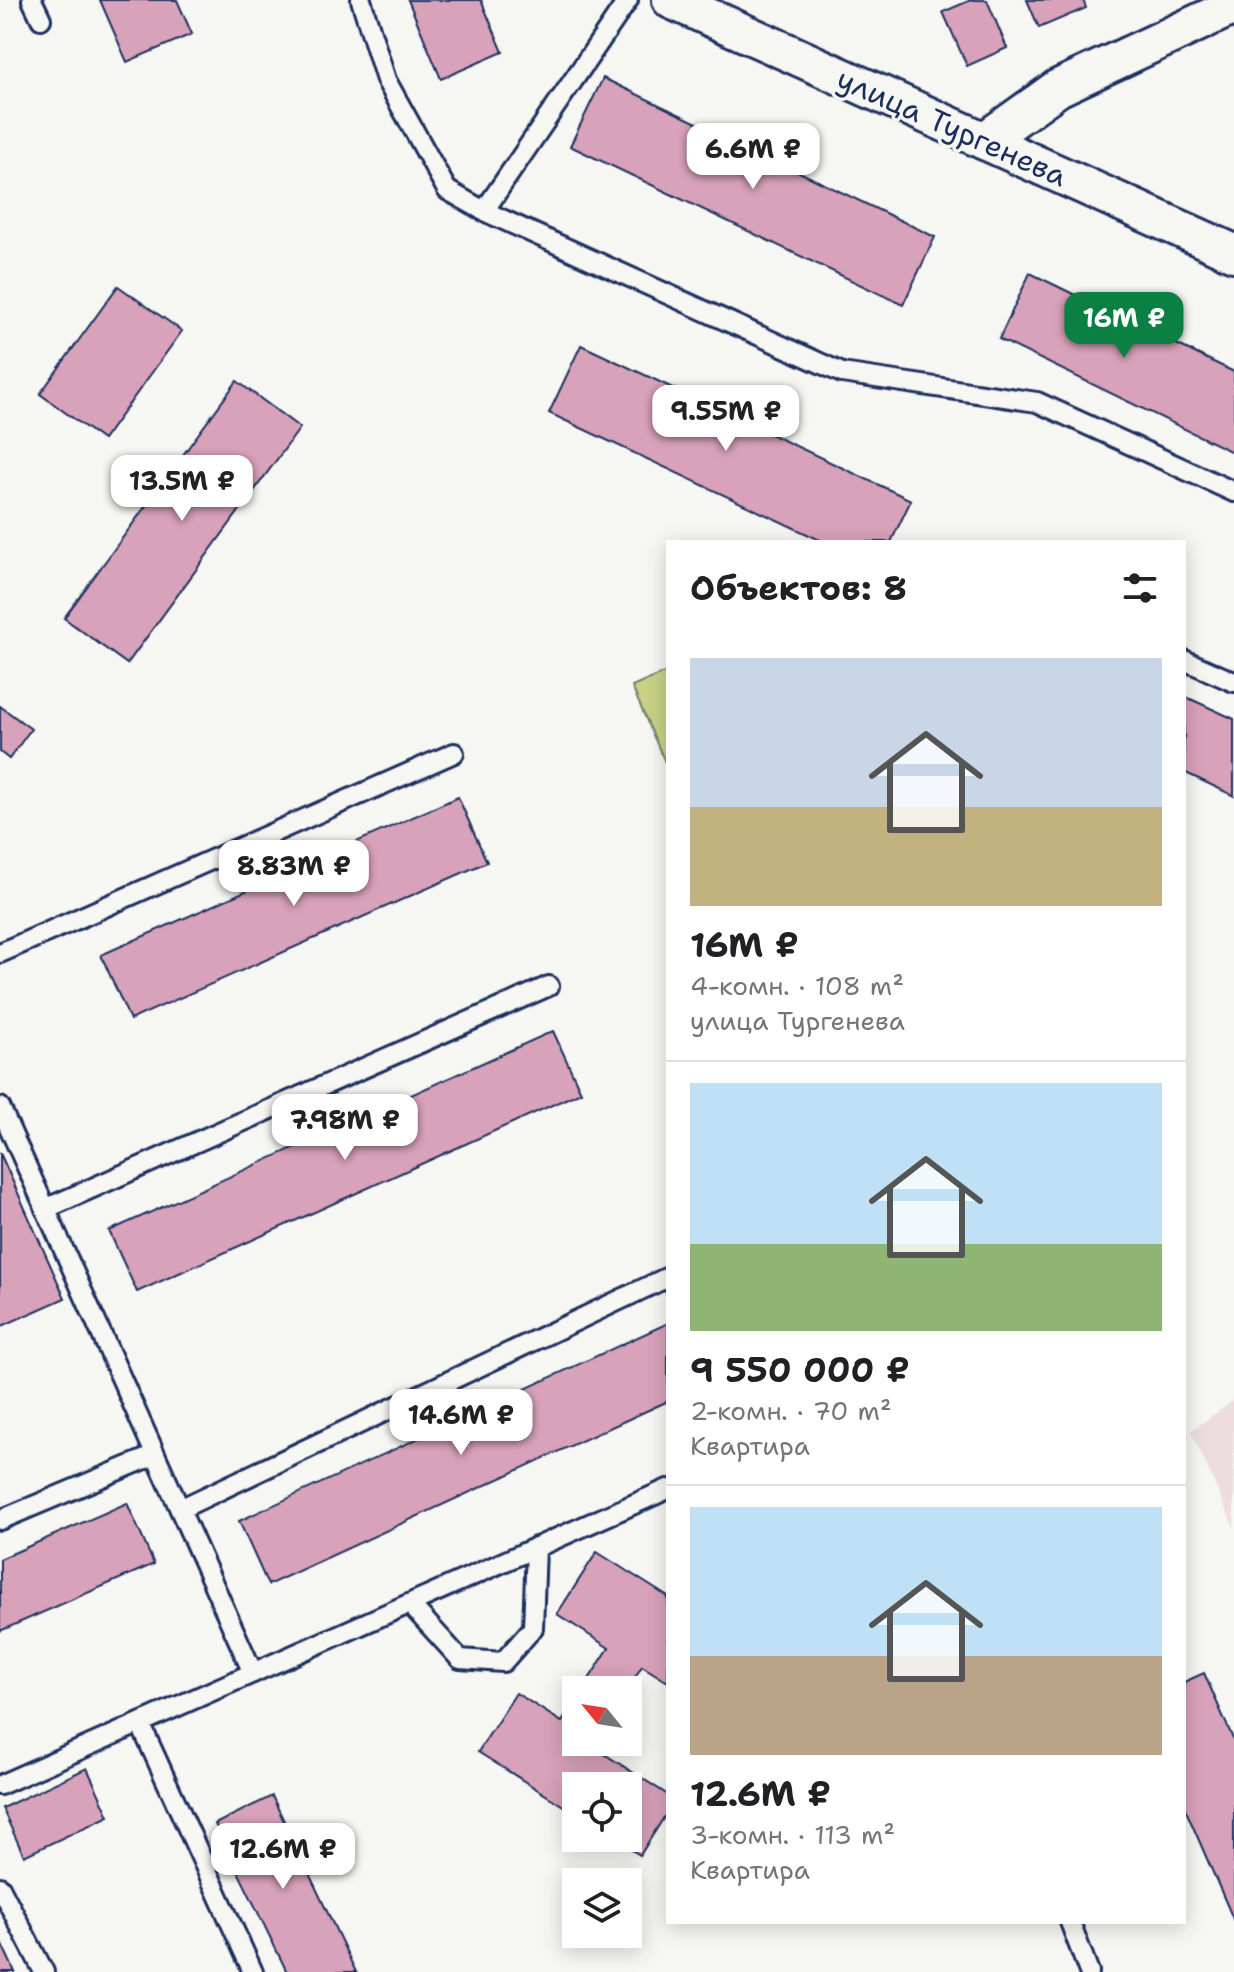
<!DOCTYPE html>
<html lang="ru">
<meta charset="utf-8">
<style>
body{margin:0;font-family:"Shantell Sans",sans-serif;background:#f6f6f6;color:#202124;height:100vh;display:flex;flex-direction:column;font-size:30px;white-space:nowrap}
*{box-sizing:border-box;margin:0}
p{font-size:26px;color:#757577}
.icon{flex:none;width:44px;height:44px;fill:none;stroke:currentColor;stroke-width:2;stroke-linecap:round;stroke-linejoin:round}
.map{position:relative;flex:1;overflow:hidden}
.side{position:absolute;left:666px;top:540px;width:520px;height:1384px;display:flex;flex-direction:column;background:#fff;border-radius:0px;box-shadow:0 4px 20px #0003}
.side>*{flex:none}
.needle{width:52px;rotate:300deg}
.fabs{position:absolute;left:562px;top:1676px;display:grid;gap:16px}
.fabs a{display:grid;place-items:center;width:80px;height:80px;border-radius:0px;background:#fff;box-shadow:0 4px 20px #0003;font-size:40px}
.price{position:absolute;translate:-50% -68px;padding:0 18px;border-radius:16px;background:#fff;color:#222;font-size:26px;line-height:52px;filter:drop-shadow(0 2px 4px #0008)}
.price::after{content:'';position:absolute;left:50%;top:48px;width:24px;height:18px;margin-left:-12px;background:inherit;clip-path:polygon(0 0,100% 0,50% 100%)}
.price.on{background:#0b8043;color:#fff}
ul{padding:0;list-style:none}
li{display:grid;align-content:center;gap:16px;height:424px;padding:0 24px}
li+li{border-top:2px solid #e0e0e0}
li span{display:grid;place-items:center;height:248px;border-radius:0px;color:#555}
li>.icon{margin-inline-start:auto}
span .icon{width:144px;height:144px;fill:#fffc;stroke-width:1}
li b{font-size:34px}
h2{display:flex;justify-content:space-between;align-items:center;height:96px;padding:0 24px;font-size:34px}
.map>svg:first-child{display:block}
.built{fill:#eddde1}
.green{fill:#c7d285;stroke:#718072;stroke-width:2}
.building{fill:#d8a2ba;stroke:#1b2f5e;stroke-width:2}
.lines{fill:none;stroke-linecap:round;stroke-linejoin:round}
.lane-casing{stroke:#1b2f5e;stroke-width:24}
.street-casing{stroke:#1b2f5e;stroke-width:42}
.lane{stroke:#f6f6f2;stroke-width:18}
.street{stroke:#f6f6f2;stroke-width:36}
.labels{text-anchor:middle;dominant-baseline:central;stroke-width:7;stroke-linejoin:round;paint-order:stroke}
.street-label{font-size:30px;fill:#1b2f5e;stroke:#f6f6f2}
</style>
<div class="map">
<svg width="1234" height="1972" viewBox="0 0 1234 1972">
<rect width="100%" height="100%" fill="#f6f6f2"/>
<filter id="ink" filterUnits="userSpaceOnUse"><feTurbulence type="fractalNoise" baseFrequency=".0125" numOctaves="2"/><feDisplacementMap in="SourceGraphic" scale="16" xChannelSelector="R" yChannelSelector="G"/><feConvolveMatrix kernelMatrix="1 2 1 2 8 2 1 2 1" color-interpolation-filters="sRGB"/></filter>
<g filter="url(#ink)">
<polygon class="built" points="1234,1400 1234,1528 1191,1431"/>
<polygon class="green" points="668,671 668,769 632,687"/>
<g class="building">
<polygon points="100,0 177,0 192,34 127,62"/>
<polygon points="408,0 481,0 503,52 441,79"/>
<polygon points="971,0 987,0 1007,48 967,66 943,12"/>
<polygon points="1027,0 1083,0 1086,8 1039,28"/>
<polygon points="603,78 935,237 903,305 570,146"/>
<polygon points="1030,273 1234,372 1234,453 999,339"/>
<polygon points="118,286 182,331 103,440 40,394"/>
<polygon points="581,345 911,500 891,542 824,542 549,413"/>
<polygon points="237,381 300,428 127,664 64,618"/>
<polygon points="1184,696 1234,719 1234,796 1184,772"/>
<polygon points="0,706 31,729 9,759 0,752"/>
<polygon points="458,797 487,862 130,1020 101,955"/>
<polygon points="553,1031 581,1092 137,1292 109,1231"/>
<polygon points="0,1153 65,1298 0,1327"/>
<polygon points="668,1323 668,1401 268,1585 239,1521"/>
<polygon points="127,1503 154,1564 0,1631 0,1559"/>
<polygon points="597,1552 668,1597 668,1682 642,1666 627,1690 582,1690 609,1648 557,1614"/>
<polygon points="1204,1673 1234,1741 1234,1921 1184,1806 1184,1682"/>
<polygon points="516,1693 562,1722 576,1699 576,1742 594,1742 592,1746 668,1795 668,1811 640,1855 613,1838 628,1838 628,1786 576,1786 576,1814 478,1752"/>
<polygon points="87,1768 109,1816 24,1856 2,1808"/>
<polygon points="272,1796 356,1972 287,1972 215,1824"/>
<polygon points="0,1940 15,1972 0,1972"/>
</g>
<g class="lines">
<defs>
<g id="lane">
<polyline points="32,0 41,19"/>
<polyline points="361,0 386,80 447,190 484,211"/>
<polyline points="628,0 484,211 842,373 1037,402 1234,492"/>
<polyline points="1184,660 1234,682"/>
<polyline points="0,953 454,753"/>
<polyline points="0,1107 253,1673"/>
<polyline points="45,1209 549,986"/>
<polyline points="180,1509 668,1277"/>
<polyline points="0,1520 155,1455"/>
<polyline points="410,1604 460,1659 503,1662 533,1628 536,1547"/>
<polyline points="140,1723 253,1972"/>
<polyline points="0,1785 668,1489"/>
<polyline points="0,1887 44,1972"/>
<polyline points="1070,1922 1089,1972"/>
</g>
<g id="street">
<polyline points="671,0 1234,253"/>
<polyline points="984,141 1058,88 1234,6"/>
</g>
</defs>
<use href="#lane" class="lane-casing"/>
<use href="#street" class="street-casing"/>
<use href="#lane" class="lane"/>
<use href="#street" class="street"/>
</g>
</g>
<g class="labels">
<g class="street-label">
<text transform="translate(952 127) rotate(24)">улица Тургенева</text>
</g>
</g>
</svg>
<div class="fabs">
<a><svg class="needle" viewBox="-14 -14 28 28"><path d="M0-13l5 13h-10z" fill="#e53935"/><path d="M0 13l5-13h-10z" fill="#757577"/></svg></a>
<a><svg class="icon" aria-label="locate" viewBox="0 0 24 24"><circle cx="12" cy="12" r="6"/><path d="M12 2v4M12 18v4M2 12h4M18 12h4"/></svg></a>
<a><svg class="icon" aria-label="layers" viewBox="0 0 24 24"><path d="M12 4l9 5-9 5-9-5zM3 14l9 5 9-5"/></svg></a>
</div>
<b class="price" style="left:753px;top:191px">6.6M ₽</b>
<b class="price on" style="left:1124px;top:360px">16M ₽</b>
<b class="price" style="left:726px;top:453px">9.55M ₽</b>
<b class="price" style="left:182px;top:523px">13.5M ₽</b>
<b class="price" style="left:294px;top:908px">8.83M ₽</b>
<b class="price" style="left:345px;top:1162px">7.98M ₽</b>
<b class="price" style="left:461px;top:1457px">14.6M ₽</b>
<b class="price" style="left:283px;top:1891px">12.6M ₽</b>
<section class="side">
<h2>Объектов: 8<svg class="icon" aria-label="filters" viewBox="0 0 24 24"><path d="M4 7h16M4 17h16"/><circle cx="9" cy="7" r="2"/><circle cx="15" cy="17" r="2"/></svg></h2>
<ul>
<li><span style="background:linear-gradient(#c9d6e8 60%,#c2b280 0)"><svg class="icon" aria-label="home" viewBox="0 0 24 24"><path d="M3 11l9-7 9 7M6 9v11h12V9"/></svg></span><div><b>16M ₽</b><p>4-комн. · 108 m²</p><p>улица Тургенева</p></div></li>
<li><span style="background:linear-gradient(#bfe0f5 65%,#8fb573 0)"><svg class="icon" aria-label="home" viewBox="0 0 24 24"><path d="M3 11l9-7 9 7M6 9v11h12V9"/></svg></span><div><b>9 550 000 ₽</b><p>2-комн. · 70 m²</p><p>Квартира</p></div></li>
<li><span style="background:linear-gradient(#bfe0f5 60%,#b9a48a 0)"><svg class="icon" aria-label="home" viewBox="0 0 24 24"><path d="M3 11l9-7 9 7M6 9v11h12V9"/></svg></span><div><b>12.6M ₽</b><p>3-комн. · 113 m²</p><p>Квартира</p></div></li>
</ul>
</section>
</div>
